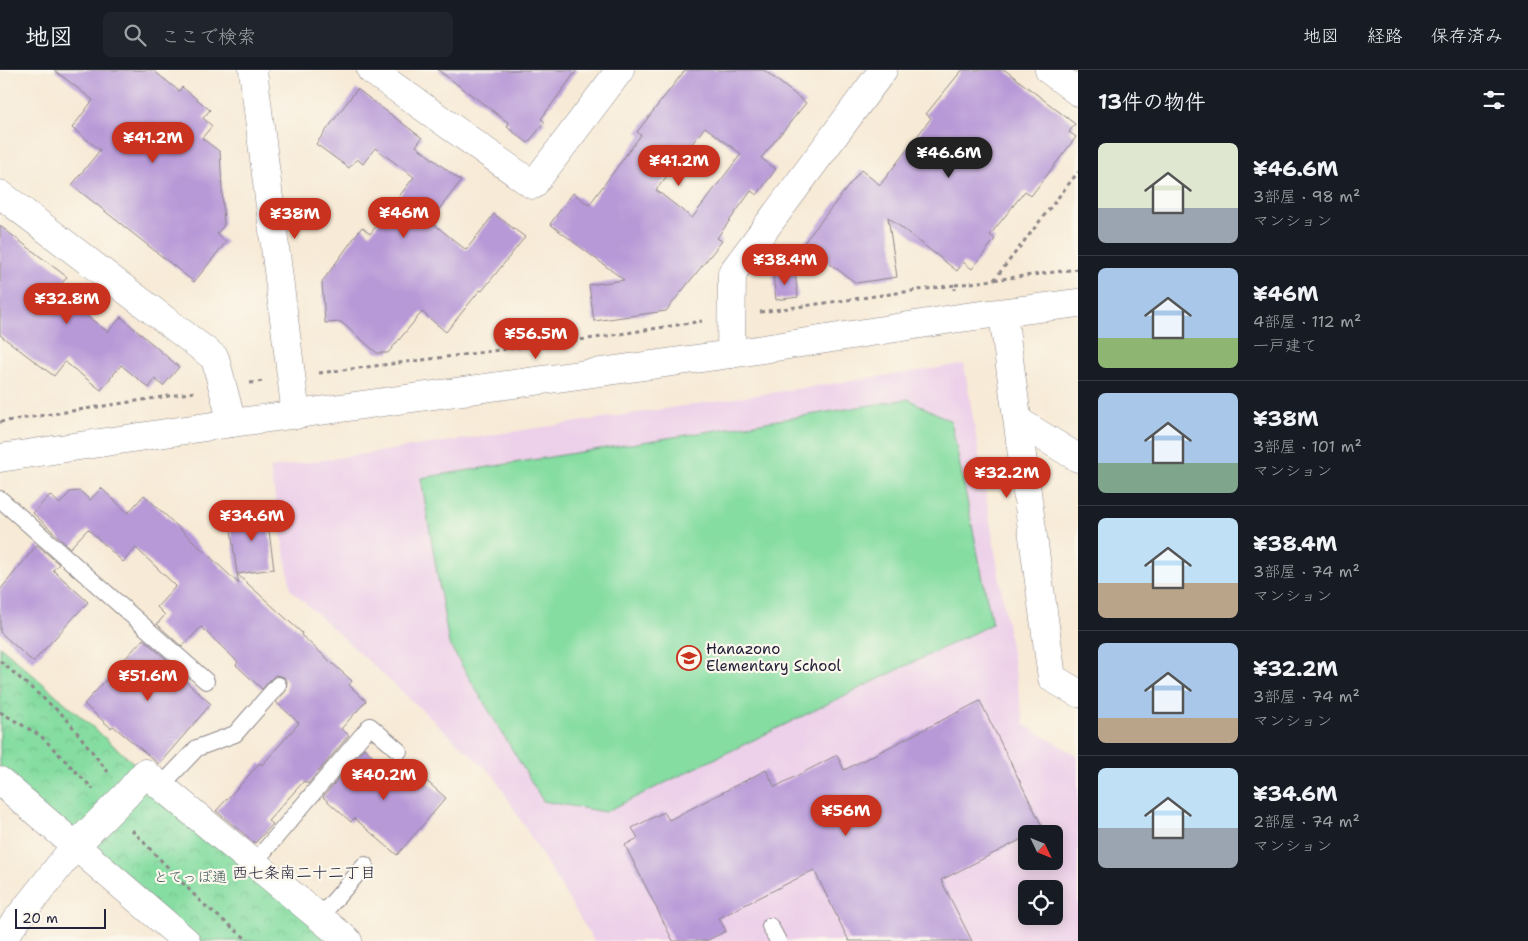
<!DOCTYPE html>
<html lang="ja">
<meta charset="utf-8">
<style>
body{margin:0;font-family:"Shantell Sans","Klee One",sans-serif;background:#20242c;color:#f1f3f6;height:100vh;display:flex;flex-direction:column;font-size:19px;white-space:nowrap}
*{box-sizing:border-box;margin:0}
p{font-size:16px;color:#9ea1a6}
.icon{flex:none;width:28px;height:28px;fill:none;stroke:currentColor;stroke-width:2;stroke-linecap:round;stroke-linejoin:round}
.map{position:relative;flex:1;overflow:hidden}
.panel{display:flex;flex-direction:column;background:#171b24;width:450px}
.panel>*{flex:none}
.needle{width:32px;rotate:133deg}
.tools{position:absolute;left:1018px;top:755px;display:grid;gap:10px}
.tools a{display:grid;place-items:center;width:45px;height:45px;border-radius:8px;background:#171b24;box-shadow:0 2px 12px #0003;font-size:25px}
.scale{position:absolute;left:15px;bottom:12px;width:91px;box-sizing:border-box;padding-left:5px;border:2px solid #22223b;border-top:0;font-size:14px;line-height:18px;white-space:nowrap;color:#22223b;-webkit-text-stroke:4px #fbf7ec;paint-order:stroke}
.price{position:absolute;translate:-50% -42px;padding:0 11px;border-radius:18px;background:#c8321e;color:#fff;font-size:16px;line-height:32px;filter:drop-shadow(0 1px 2px #0008)}
.price::after{content:'';position:absolute;left:50%;top:30px;width:15px;height:11px;margin-left:-8px;background:inherit;clip-path:polygon(0 0,100% 0,50% 100%)}
.price.current{background:#222;color:#fff}
ul{padding:0;list-style:none}
li{display:flex;align-items:center;gap:15px;height:125px;padding:0 20px}
li+li{border-top:1px solid #363941}
li span{display:grid;place-items:center;flex:none;width:140px;height:100px;border-radius:8px;color:#555}
li>.icon{margin-inline-start:auto}
span .icon{width:60px;height:60px;fill:#fffc;stroke-width:1}
li b{font-size:21px}
h2{display:flex;justify-content:space-between;align-items:center;height:60px;padding:0 20px;font-size:21px}
header{display:flex;align-items:center;gap:30px;box-sizing:border-box;height:70px;padding:0 25px;background:#171b24;border-bottom:1px solid #363941}
header strong{font-size:24px}
nav{display:flex;gap:28px;margin-inline-start:auto;font-size:18px}
.search{width:350px;height:45px;background:#20242c;display:flex;align-items:center;gap:12px;box-sizing:border-box;padding:0 18px;border-radius:8px;color:#9ea1a6;font-size:19px}
main{display:flex;flex:1;min-height:0}
.map>svg:first-child{display:block}
.built{fill:#edd0e9;fill-rule:evenodd}
.green{fill:#85dda1;stroke:#54806e}
.park{fill:url(#park-crowns);stroke:#54806e}
.building{fill:#b799d7;fill-rule:evenodd}
.lines{fill:none;stroke-linecap:round;stroke-linejoin:round}
.service-casing{stroke:#8c8688;stroke-width:18}
.minor-casing{stroke:#8c8688;stroke-width:29}
.path{stroke:#8c8688;stroke-width:3;stroke-dasharray:4 4;stroke-linecap:butt}
.service{stroke:#fff;stroke-width:16}
.minor{stroke:#fff;stroke-width:28}
.labels{text-anchor:middle;dominant-baseline:central;stroke-width:4.5;stroke-linejoin:round;paint-order:stroke}
.poi-label{font-size:15px;fill:#22223b;stroke:#fbf7ec;text-anchor:start}
.park-label{font-size:15px;fill:#405a5a;stroke:#fbf7ec}
.neighbourhood-label{font-size:16px;fill:#22223b;stroke:#fbf7ec}
</style>
<header>
<strong>地図</strong>
<div class="search"><svg class="icon" aria-label="search" viewBox="0 0 24 24"><circle cx="10" cy="10" r="6"/><path d="M15 15l6 6"/></svg>ここで検索</div>
<nav><a>地図</a><a>経路</a><a>保存済み</a></nav>
</header>
<main>
<div class="map">
<svg width="1078" height="871" viewBox="0 0 1078 871">
<defs>
<pattern id="park-crowns" width="20" height="18" patternUnits="userSpaceOnUse" patternTransform="scale(1.25)"><rect width="20" height="18" fill="#85dda1"/><path d="M2 6a3 3 0 1 1 6 0M12 15a3 3 0 1 1 6 0" fill="none" stroke="#73bd8c"/></pattern>
</defs>
<rect width="100%" height="100%" fill="#fbf7ec"/>
<filter id="ink" filterUnits="userSpaceOnUse"><feTurbulence type="fractalNoise" baseFrequency=".02" numOctaves="2"/><feDisplacementMap in="SourceGraphic" scale="10" xChannelSelector="R" yChannelSelector="G"/><feConvolveMatrix kernelMatrix="1 2 1 2 8 2 1 2 1" color-interpolation-filters="sRGB"/></filter>
<filter id="wash" filterUnits="userSpaceOnUse"><feTurbulence type="fractalNoise" baseFrequency=".0096" numOctaves="4" result="noise"/><feDisplacementMap in="SourceGraphic" scale="20" xChannelSelector="R" yChannelSelector="G"/><feGaussianBlur stdDeviation="1.12" result="paint"/><feColorMatrix in="noise" values="0 0 0 0 0 0 0 0 0 0 0 0 0 0 0 0 0 1.4 0 .05"/><feComposite in="paint" operator="in"/></filter>
<g filter="url(#wash)">
<rect width="100%" height="100%" fill="#f7ead6"/>
<path class="built" d="M964 294 1024 655 1078 686V871H594L494 706 291 520 270 398ZM1026 764H1054V791H1026ZM1026 819H1054V846H1026Z"/>
<polygon class="green" points="908,329 951,351 992,554 605,742 543,731 449,574 421,408"/>
<polygon class="park" points="0,576 145,703 348,871 186,871 0,711"/>
<g id="blocks">
<g class="building">
<polygon points="54,0 153,0 179,21 182,17 210,40 203,48 212,56 202,68 220,82 224,155 217,164 226,172 194,212 72,115 100,80 72,58 93,30"/>
<polygon points="438,0 577,0 541,49 545,52 528,73 507,57 509,53"/>
<path d="M685 0H764L806 33 761 88 776 99 757 125 751 121 717 168 722 171 666 241 594 251 589 215 624 210 550 154 573 123 589 135 641 65 637 62ZM705 57 741 84 692 148 656 120Z"/>
<polygon points="962,0 1005,0 1075,54 1069,62 1076,67 1031,126 1025,121 990,165 995,169 972,199 963,192 957,201 888,147 897,207 856,213 803,174 861,100 880,115 931,48 926,44"/>
<polygon points="357,19 422,68 416,76 461,111 430,151 466,180 494,144 525,167 482,221 480,220 446,262 422,242 388,283 377,283 341,252 325,253 322,212 362,157 370,164 414,107 375,78 363,94 357,89 349,98 316,74"/>
<polygon points="0,156 67,207 55,222 108,262 121,247 179,297 163,316 155,309 149,318 121,295 101,320 65,292 54,306 0,265"/>
<polygon points="795,202 798,227 776,230 773,204"/>
<polygon points="101,418 128,443 144,425 239,514 237,504 302,563 301,565 352,611 349,615 366,631 341,659 349,665 308,714 304,711 268,751 273,754 255,773 216,741 260,693 262,695 299,653 276,632 286,621 287,611 284,607 275,605 262,619 236,595 238,592 201,557 182,577 157,554 165,545 157,537 176,516 136,478 123,492 88,459 70,478 33,443 50,425 60,434 70,422 80,421 90,430"/>
<polygon points="266,439 274,499 237,504 229,445"/>
<polygon points="37,475 59,494 53,500 88,532 33,592 0,562 0,520"/>
<polygon points="143,569 168,591 166,594 211,634 159,694 113,656 111,658 84,634"/>
<polygon points="980,631 1043,758 1032,764 1026,764 1026,767 941,810 972,871 849,871 814,800 719,848 726,861 706,871 673,871 625,775 638,768 632,758 664,742 669,750 766,700 775,717 837,685 844,700"/>
<polygon points="364,678 404,712 414,700 446,728 397,785 354,748 351,752 323,727"/>
</g>
</g>
</g>
<g filter="url(#ink)">
<use href="#blocks" fill-opacity="0" stroke="#8c8688" stroke-width="1"/>
<g class="lines">
<defs>
<g id="service">
<polyline points="0,429 206,611"/>
<polyline points="161,716 197,678 235,664 278,615"/>
<polyline points="253,794 370,656 399,681"/>
<polyline points="319,848 365,795"/>
<polyline points="770,856 778,871"/>
</g>
<g id="minor">
<polyline points="253,0 296,345"/>
<polyline points="371,0 533,115 620,0"/>
<polyline points="1049,0 1078,22"/>
<polyline points="0,124 215,288 232,353"/>
<polyline points="1003,244 1052,608 1078,623"/>
<polyline points="731,284 732,203 883,0"/>
<polyline points="1018,351 1078,388"/>
<polyline points="0,388 232,353 731,284 959,248 1078,233"/>
<polyline points="0,711 186,871"/>
<polyline points="0,871 75,776 126,725 145,703 348,871"/>
</g>
</defs>
<use href="#service" class="service-casing"/>
<use href="#minor" class="minor-casing"/>
<g class="path">
<polyline points="994,210 1078,102"/>
<polyline points="955,215 1078,199"/>
<polyline points="760,242 955,215 955,220"/>
<polyline points="319,303 595,268 702,251"/>
<polyline points="250,313 264,311"/>
<polyline points="0,352 195,322"/>
<polyline points="0,591 65,647 108,702"/>
<polyline points="0,642 41,666 93,719"/>
<polyline points="132,760 203,834 249,871"/>
</g>
<use href="#service" class="service"/>
<use href="#minor" class="minor"/>
</g>
</g>
<defs>
<symbol id="school-ring" viewBox="-11 -11 22 22"><circle r="9.5" fill="#fbf7ec" stroke="#c8321e" stroke-width="1.5"/><path d="M0-5L7-2L0 1L-7-2ZM-4 1L0 2.5L4 1V4Q0 6-4 4Z" fill="#c8321e"/></symbol>
</defs>
<g fill-rule="evenodd">
<use href="#school-ring" x="675" y="574" width="28" height="28"/>
</g>
<g class="labels">
<g class="poi-label">
<text x="706" y="579">Hanazono<tspan x="706" dy="17">Elementary School</tspan></text>
</g>
<g class="park-label">
<text x="190" y="807">とてっぽ通</text>
</g>
<g class="neighbourhood-label">
<text x="304" y="802">西七条南二十二丁目</text>
</g>
</g>
</svg>
<div class="tools">
<a><svg class="needle" viewBox="-14 -14 28 28"><path d="M0-13l5 13h-10z" fill="#e53935"/><path d="M0 13l5-13h-10z" fill="#9ea1a6"/></svg></a>
<a><svg class="icon" aria-label="locate" viewBox="0 0 24 24"><circle cx="12" cy="12" r="6"/><path d="M12 2v4M12 18v4M2 12h4M18 12h4"/></svg></a>
</div>
<div class="scale">20 m</div>
<b class="price" style="left:153px;top:94px">¥41.2M</b>
<b class="price current" style="left:949px;top:109px">¥46.6M</b>
<b class="price" style="left:679px;top:117px">¥41.2M</b>
<b class="price" style="left:404px;top:169px">¥46M</b>
<b class="price" style="left:295px;top:170px">¥38M</b>
<b class="price" style="left:785px;top:216px">¥38.4M</b>
<b class="price" style="left:67px;top:255px">¥32.8M</b>
<b class="price" style="left:536px;top:290px">¥56.5M</b>
<b class="price" style="left:1007px;top:429px">¥32.2M</b>
<b class="price" style="left:252px;top:472px">¥34.6M</b>
<b class="price" style="left:148px;top:632px">¥51.6M</b>
<b class="price" style="left:384px;top:731px">¥40.2M</b>
<b class="price" style="left:846px;top:767px">¥56M</b>
</div>
<section class="panel">
<h2>13件の物件<svg class="icon" aria-label="filters" viewBox="0 0 24 24"><path d="M4 7h16M4 17h16"/><circle cx="9" cy="7" r="2"/><circle cx="15" cy="17" r="2"/></svg></h2>
<ul>
<li><span style="background:linear-gradient(#dfe7d0 65%,#9aa5b1 0)"><svg class="icon" aria-label="home" viewBox="0 0 24 24"><path d="M3 11l9-7 9 7M6 9v11h12V9"/></svg></span><div><b>¥46.6M</b><p>3部屋 · 98 m²</p><p>マンション</p></div></li>
<li><span style="background:linear-gradient(#a9c7e8 70%,#8fb573 0)"><svg class="icon" aria-label="home" viewBox="0 0 24 24"><path d="M3 11l9-7 9 7M6 9v11h12V9"/></svg></span><div><b>¥46M</b><p>4部屋 · 112 m²</p><p>一戸建て</p></div></li>
<li><span style="background:linear-gradient(#a9c7e8 70%,#7fa58c 0)"><svg class="icon" aria-label="home" viewBox="0 0 24 24"><path d="M3 11l9-7 9 7M6 9v11h12V9"/></svg></span><div><b>¥38M</b><p>3部屋 · 101 m²</p><p>マンション</p></div></li>
<li><span style="background:linear-gradient(#bfe0f5 65%,#b9a48a 0)"><svg class="icon" aria-label="home" viewBox="0 0 24 24"><path d="M3 11l9-7 9 7M6 9v11h12V9"/></svg></span><div><b>¥38.4M</b><p>3部屋 · 74 m²</p><p>マンション</p></div></li>
<li><span style="background:linear-gradient(#a9c7e8 75%,#b9a48a 0)"><svg class="icon" aria-label="home" viewBox="0 0 24 24"><path d="M3 11l9-7 9 7M6 9v11h12V9"/></svg></span><div><b>¥32.2M</b><p>3部屋 · 74 m²</p><p>マンション</p></div></li>
<li><span style="background:linear-gradient(#bfe0f5 60%,#9aa5b1 0)"><svg class="icon" aria-label="home" viewBox="0 0 24 24"><path d="M3 11l9-7 9 7M6 9v11h12V9"/></svg></span><div><b>¥34.6M</b><p>2部屋 · 74 m²</p><p>マンション</p></div></li>
</ul>
</section>
</main>
